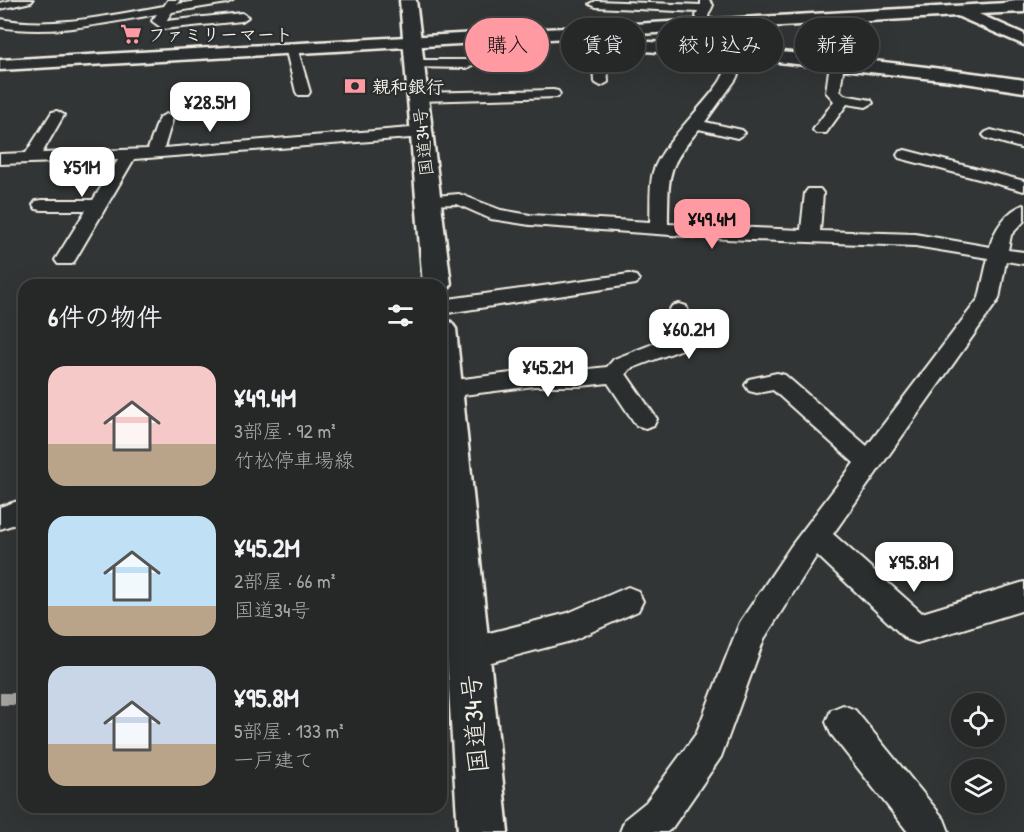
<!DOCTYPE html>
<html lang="ja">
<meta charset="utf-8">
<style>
body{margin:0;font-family:"Patrick Hand","Klee One",sans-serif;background:#323434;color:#f1f3f6;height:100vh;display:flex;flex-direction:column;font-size:22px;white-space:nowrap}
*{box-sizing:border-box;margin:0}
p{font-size:20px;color:#a4a6a8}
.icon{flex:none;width:33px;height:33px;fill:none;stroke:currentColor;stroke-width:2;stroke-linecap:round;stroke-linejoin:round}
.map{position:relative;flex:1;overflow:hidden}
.panel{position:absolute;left:18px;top:279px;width:429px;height:534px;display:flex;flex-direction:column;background:#262828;border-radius:18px;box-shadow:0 6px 24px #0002,0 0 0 2px #424445}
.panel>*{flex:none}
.guide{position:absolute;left:465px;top:18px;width:468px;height:54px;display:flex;gap:12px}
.tools{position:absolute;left:951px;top:693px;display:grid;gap:12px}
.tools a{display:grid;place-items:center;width:54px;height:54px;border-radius:50%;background:#262828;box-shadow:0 6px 24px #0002,0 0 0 2px #424445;font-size:30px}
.price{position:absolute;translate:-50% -51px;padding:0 14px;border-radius:12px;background:#fff;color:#222;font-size:20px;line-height:39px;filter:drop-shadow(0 2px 3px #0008)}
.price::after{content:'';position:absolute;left:50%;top:36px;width:18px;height:14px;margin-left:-9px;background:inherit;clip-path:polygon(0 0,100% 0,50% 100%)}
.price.active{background:#ff9aa2;color:#111}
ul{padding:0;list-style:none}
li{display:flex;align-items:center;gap:18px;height:150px;padding:0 30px}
li span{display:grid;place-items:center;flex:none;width:168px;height:120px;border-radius:18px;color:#555}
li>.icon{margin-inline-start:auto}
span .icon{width:72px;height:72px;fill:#fffc;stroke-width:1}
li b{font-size:26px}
h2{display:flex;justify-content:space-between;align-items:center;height:72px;padding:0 30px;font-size:26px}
.chip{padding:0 21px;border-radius:27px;background:#262828;box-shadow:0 6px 24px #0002,0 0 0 2px #424445;font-size:21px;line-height:54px}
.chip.active{background:#ff9aa2;color:#111}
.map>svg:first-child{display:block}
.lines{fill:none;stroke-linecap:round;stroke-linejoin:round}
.stream{fill:#a6a5a0;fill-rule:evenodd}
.street-casing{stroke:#f4f1e8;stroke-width:4}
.secondary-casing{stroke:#f4f1e8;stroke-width:5}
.highway-casing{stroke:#f4f1e8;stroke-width:5}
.street{fill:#2a2d2e;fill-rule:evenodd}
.secondary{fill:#2a2d2e;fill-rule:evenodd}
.highway{fill:#2a2d2e;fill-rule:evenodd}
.labels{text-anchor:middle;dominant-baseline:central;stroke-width:4.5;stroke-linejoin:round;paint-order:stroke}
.far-poi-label{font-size:18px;font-weight:bold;fill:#f4f1e8;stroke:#2a2d2e;text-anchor:start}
.far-street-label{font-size:18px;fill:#f4f1e8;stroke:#2a2d2e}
.near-street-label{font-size:26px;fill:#f4f1e8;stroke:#2a2d2e}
</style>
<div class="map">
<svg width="1024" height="832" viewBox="0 0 1024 832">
<rect width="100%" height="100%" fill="#323535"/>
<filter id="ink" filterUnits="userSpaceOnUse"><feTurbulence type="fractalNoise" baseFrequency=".0167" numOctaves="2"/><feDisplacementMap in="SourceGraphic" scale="12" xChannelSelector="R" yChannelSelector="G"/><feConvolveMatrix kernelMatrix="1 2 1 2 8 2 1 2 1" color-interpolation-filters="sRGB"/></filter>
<g filter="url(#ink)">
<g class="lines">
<rect class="stream" x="0" y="693" width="24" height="12"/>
<defs>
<g id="street">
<polygon points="12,0 33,0 31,2 0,9 0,3"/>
<path d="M168 0H180L177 4 205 0H233L227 3 172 12 166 21 242 13 248 17 242 21 163 29 152 21 157 14C106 23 52 36 0 27V19C54 29 110 15 164 6Z"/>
<polygon points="701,0 709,0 713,5 708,16 721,50 720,53 715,54 709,50 696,16 698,12 596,7 590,4 596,1 701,5"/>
<polygon points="1015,0 1024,0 1024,4 994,12 988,9"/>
<polygon points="604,42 610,46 607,65 608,82 601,86 594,82 593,65 598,46"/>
<polygon points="291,43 297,47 310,92 308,95 298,95 296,92 285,47"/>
<path d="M741 49 747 53 736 79 705 122 742 130 745 133 737 138 699 129C666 169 669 173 668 224L801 230 805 193 808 189H820L823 193 820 231 915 234 990 247C993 231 1008 209 1024 205V221L1011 235 1008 250 1024 252V264L1006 261 999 299 833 534 922 613 1024 582V610L917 643 906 639 817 555 764 639 721 757 672 828 667 832H620L625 819 646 802 696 734 740 622 791 546 854 463 773 390 757 393 749 391 745 385 749 379 777 373 785 375 867 446 979 298 988 258 915 246 727 239 530 225 491 219 457 204 423 205 420 201 423 197 459 194 501 210 530 215 650 222C651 207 649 187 653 172 662 144 701 109 719 83 726 74 730 52 741 49Z"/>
<polygon points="837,59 844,63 840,91 844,95 871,100 873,103 866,107 847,104 826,133 816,133 813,130 834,101 826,92 830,63"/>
<polygon points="414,60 467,60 474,64 467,68 409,67 407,64"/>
<polygon points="553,90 558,91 560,94 558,97 418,101 411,97 418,93"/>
<polygon points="57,111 64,115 42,153 148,149 159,118 166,114 173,118 164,148 423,127 431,132 423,137 134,159 75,260 72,264 58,264 55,260 86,210 42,210 36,209 33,205 36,201 42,200 93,200 118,160 0,164 0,154 26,153 52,112"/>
<polygon points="991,130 1024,139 1024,149 986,138 983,135 986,132"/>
<polygon points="905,150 1024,181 1024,191 899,158 897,155 899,152"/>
<polygon points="629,274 636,276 639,280 636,284 441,314 441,300"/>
<polygon points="679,304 686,306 699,339 696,344 630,369 626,374 657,419 654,425 645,428 636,425 608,383 581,386 534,386 447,397 441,396 441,382 447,381 534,370 581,370 607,367 614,359 676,335 669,311 672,306"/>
<polygon points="24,499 24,521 0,529 0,507"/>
<polygon points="628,587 638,591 643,601 638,611 571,641 469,668 458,664 453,653 458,642 469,638 568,613"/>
<polygon points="843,705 855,710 944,819 949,832 908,832 831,734 826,722 831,710"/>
</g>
<g id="secondary">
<polygon points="1024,2 1024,12 979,14 1024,34 1024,45 957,16 0,70 0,60"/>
<path d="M650 42C775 50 900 62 1024 80V92L952 81 741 58 644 51 641 47 644 43Z"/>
</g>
<g id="highway">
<polygon points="400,0 416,0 451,285 447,291 441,292 441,285 423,285"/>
<polygon points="441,319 451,322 456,329 508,832 458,832 441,564"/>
</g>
</defs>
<use href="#street" class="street-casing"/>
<use href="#secondary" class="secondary-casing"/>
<use href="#highway" class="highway-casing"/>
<use href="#street" class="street"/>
<use href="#secondary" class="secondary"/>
<use href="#highway" class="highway"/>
</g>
</g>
<defs>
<symbol id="supermarket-bare" viewBox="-9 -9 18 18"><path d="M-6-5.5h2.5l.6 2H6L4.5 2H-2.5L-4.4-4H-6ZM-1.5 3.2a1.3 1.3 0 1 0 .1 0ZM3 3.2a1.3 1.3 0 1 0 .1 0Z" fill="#ff9aa2" stroke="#2a2d2e" stroke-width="2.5" paint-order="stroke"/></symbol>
<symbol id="bank-bare" viewBox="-9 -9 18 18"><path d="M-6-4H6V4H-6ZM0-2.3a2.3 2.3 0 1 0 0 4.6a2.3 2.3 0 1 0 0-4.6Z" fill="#ff9aa2" stroke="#2a2d2e" stroke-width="2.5" paint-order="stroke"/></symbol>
</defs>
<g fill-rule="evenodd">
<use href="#supermarket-bare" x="116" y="19" width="30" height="30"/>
<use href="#bank-bare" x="340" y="71" width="30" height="30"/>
</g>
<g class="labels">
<g class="far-poi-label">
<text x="148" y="34">ファミリーマート</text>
<text x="372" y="86">親和銀行</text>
</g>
<g class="far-street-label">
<text transform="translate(423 142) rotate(-96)">国道34号</text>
</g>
<g class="near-street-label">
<text transform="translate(474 724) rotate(-95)">国道34号</text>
</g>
</g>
</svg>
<div class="tools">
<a><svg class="icon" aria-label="locate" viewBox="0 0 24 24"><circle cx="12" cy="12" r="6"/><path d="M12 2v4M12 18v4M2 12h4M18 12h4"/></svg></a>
<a><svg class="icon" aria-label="layers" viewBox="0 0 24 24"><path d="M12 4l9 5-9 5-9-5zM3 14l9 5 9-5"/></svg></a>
</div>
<b class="price" style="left:210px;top:133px">¥28.5M</b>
<b class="price" style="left:82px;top:198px">¥51M</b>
<b class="price active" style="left:712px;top:250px">¥49.4M</b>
<b class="price" style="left:689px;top:360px">¥60.2M</b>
<b class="price" style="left:548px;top:398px">¥45.2M</b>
<b class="price" style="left:914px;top:593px">¥95.8M</b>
<div class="guide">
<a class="chip active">購入</a>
<a class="chip">賃貸</a>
<a class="chip">絞り込み</a>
<a class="chip">新着</a>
</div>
<section class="panel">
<h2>6件の物件<svg class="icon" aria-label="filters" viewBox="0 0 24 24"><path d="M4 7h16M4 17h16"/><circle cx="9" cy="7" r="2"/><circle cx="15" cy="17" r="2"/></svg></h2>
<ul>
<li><span style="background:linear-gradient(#f6c9c9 65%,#b9a48a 0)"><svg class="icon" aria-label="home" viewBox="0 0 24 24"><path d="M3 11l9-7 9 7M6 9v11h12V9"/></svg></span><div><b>¥49.4M</b><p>3部屋 · 92 m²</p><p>竹松停車場線</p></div></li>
<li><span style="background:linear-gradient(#bfe0f5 75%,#b9a48a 0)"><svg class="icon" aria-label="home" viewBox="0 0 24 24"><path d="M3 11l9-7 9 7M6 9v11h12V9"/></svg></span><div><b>¥45.2M</b><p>2部屋 · 66 m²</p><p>国道34号</p></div></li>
<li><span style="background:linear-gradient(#c9d6e8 65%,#b9a48a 0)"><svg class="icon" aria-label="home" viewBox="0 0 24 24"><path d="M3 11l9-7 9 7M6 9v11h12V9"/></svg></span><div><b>¥95.8M</b><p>5部屋 · 133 m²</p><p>一戸建て</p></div></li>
</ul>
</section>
</div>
